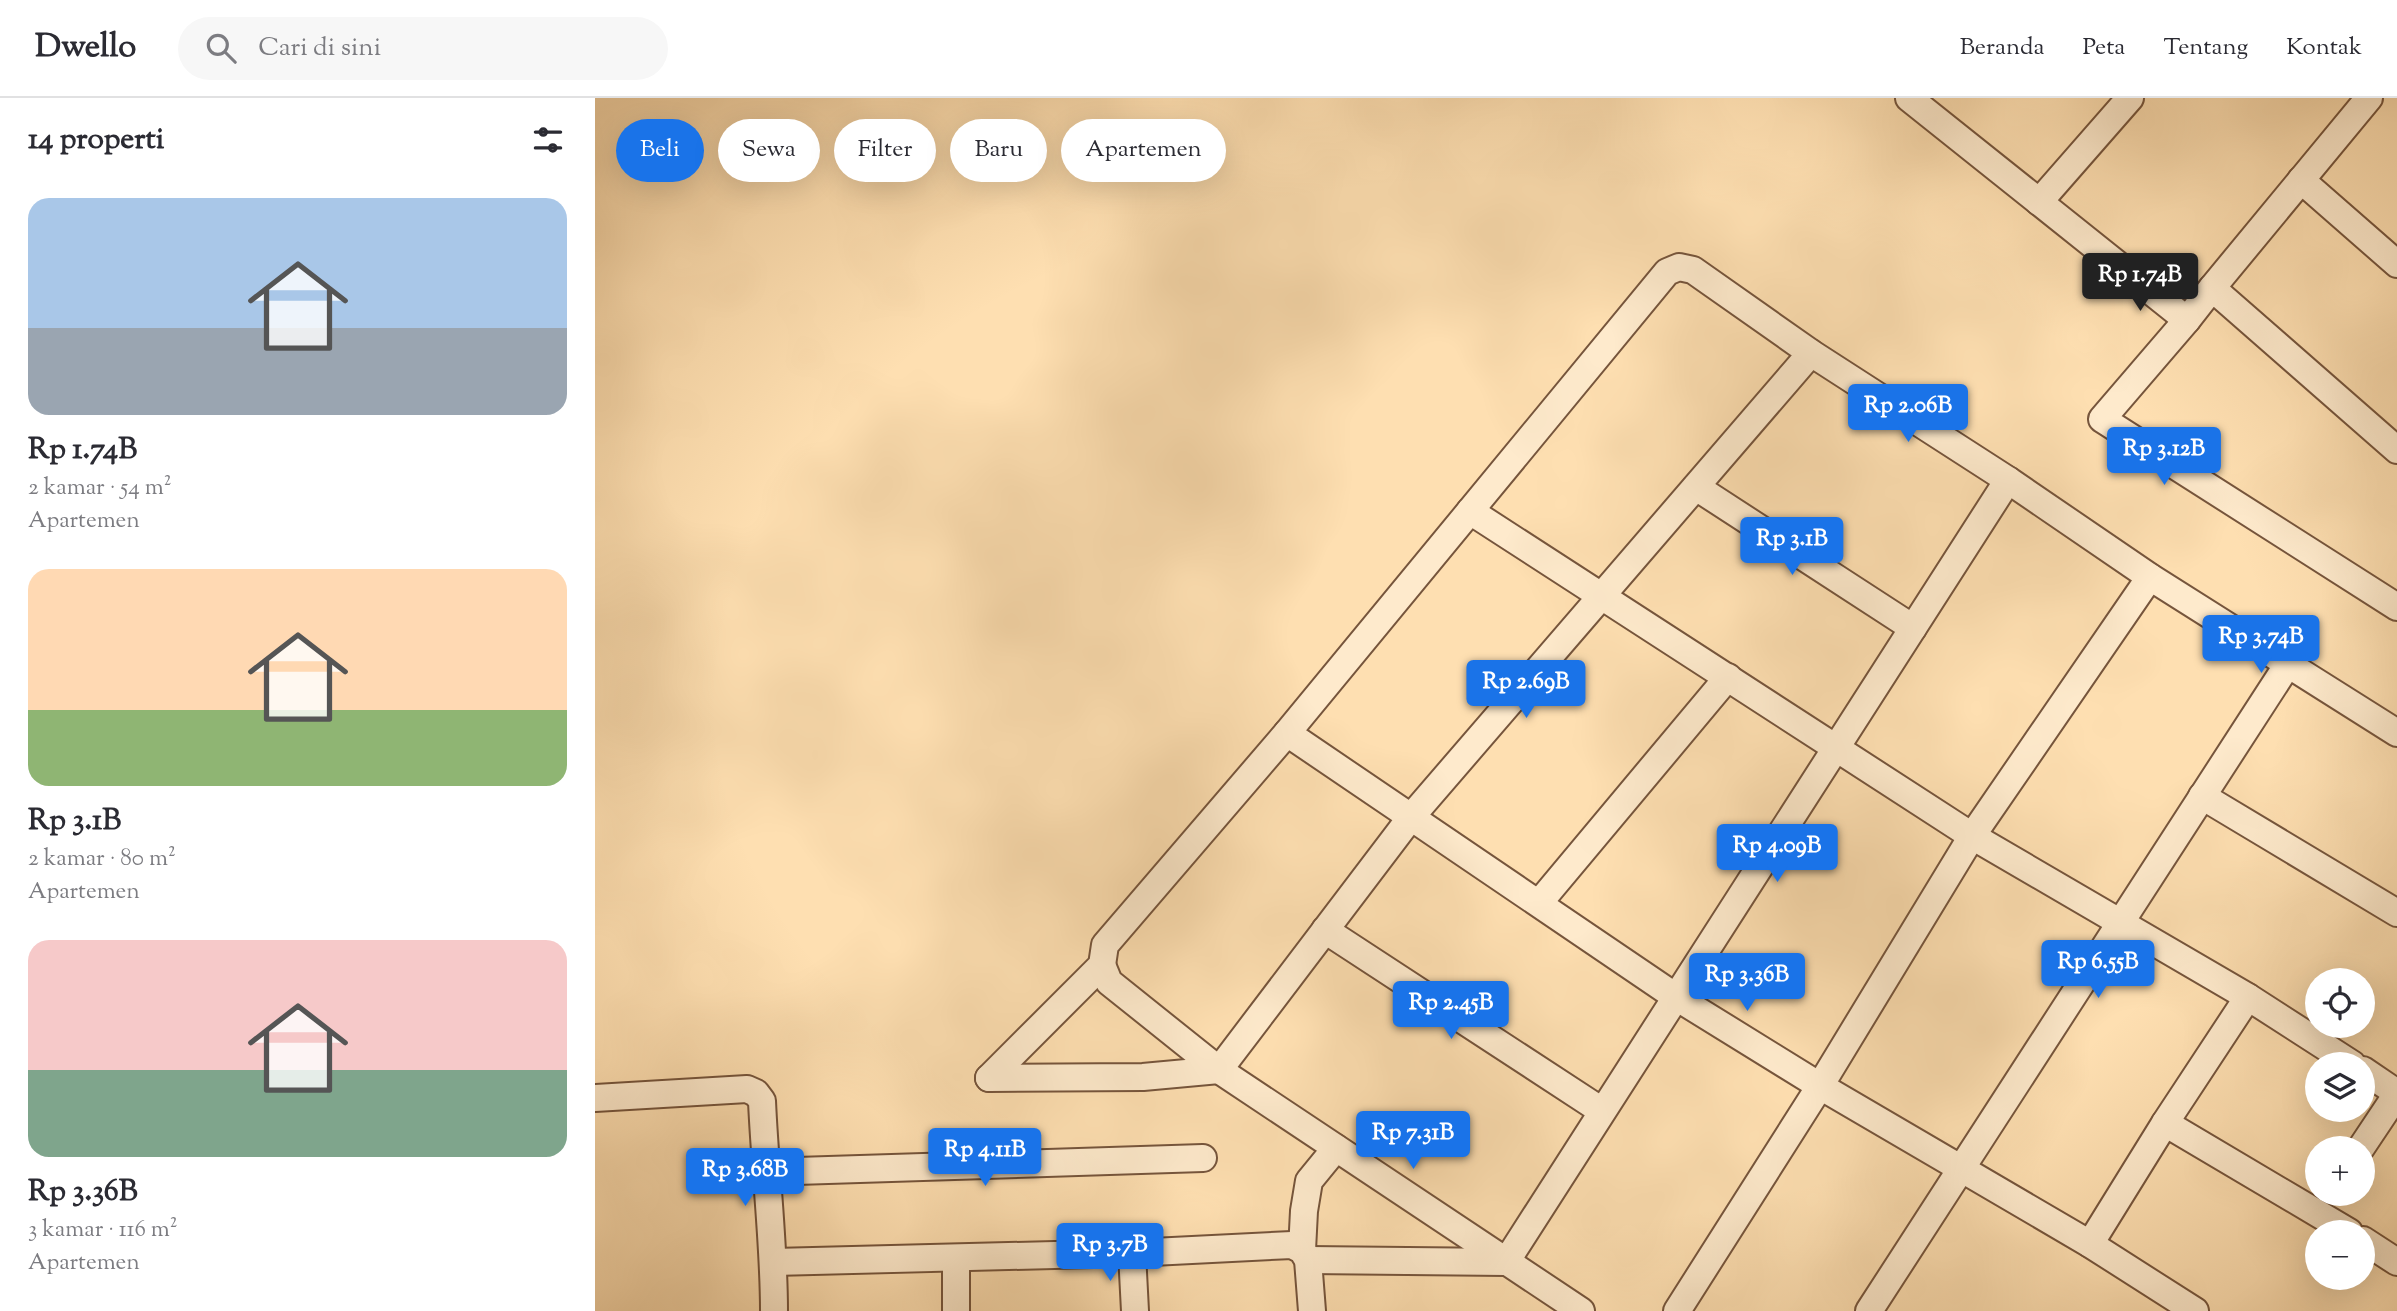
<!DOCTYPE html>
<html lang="id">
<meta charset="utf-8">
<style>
body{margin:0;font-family:"Sorts Mill Goudy",serif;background:#f7f7f7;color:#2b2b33;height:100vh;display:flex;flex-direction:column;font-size:26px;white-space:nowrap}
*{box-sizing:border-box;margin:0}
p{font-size:23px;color:#7c7c81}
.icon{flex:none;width:38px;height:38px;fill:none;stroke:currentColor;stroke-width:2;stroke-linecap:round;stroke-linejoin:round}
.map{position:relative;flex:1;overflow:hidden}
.details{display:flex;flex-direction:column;background:#fff;width:595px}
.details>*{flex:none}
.banner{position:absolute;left:21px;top:21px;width:665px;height:63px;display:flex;gap:14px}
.buttons{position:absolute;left:1710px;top:870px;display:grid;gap:14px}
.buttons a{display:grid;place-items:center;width:70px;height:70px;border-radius:50%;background:#fff;box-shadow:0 7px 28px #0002;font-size:35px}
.price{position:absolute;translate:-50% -60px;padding:0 16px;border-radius:7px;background:#1a73e8;color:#fff;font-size:23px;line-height:46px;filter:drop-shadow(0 2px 4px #0008)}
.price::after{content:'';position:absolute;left:50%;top:42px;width:21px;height:16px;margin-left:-10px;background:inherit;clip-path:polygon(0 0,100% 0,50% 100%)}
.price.selected{background:#222;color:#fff}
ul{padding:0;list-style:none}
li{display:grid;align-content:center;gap:14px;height:371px;padding:0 28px}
li span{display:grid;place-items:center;height:217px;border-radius:21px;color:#555}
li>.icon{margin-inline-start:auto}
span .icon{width:126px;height:126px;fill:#fffc;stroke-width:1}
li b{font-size:30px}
h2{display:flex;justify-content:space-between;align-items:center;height:84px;padding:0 28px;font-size:30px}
.tag{padding:0 24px;border-radius:32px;background:#fff;box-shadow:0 7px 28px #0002;font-size:24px;line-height:63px}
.tag.selected{background:#1a73e8;color:#fff}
header{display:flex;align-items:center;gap:42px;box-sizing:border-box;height:98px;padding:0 35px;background:#fff;border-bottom:2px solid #e1e1e2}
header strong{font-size:33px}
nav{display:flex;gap:38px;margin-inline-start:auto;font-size:24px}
.search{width:490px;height:63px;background:#f7f7f7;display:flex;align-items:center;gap:18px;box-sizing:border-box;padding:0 24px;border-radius:38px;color:#7c7c81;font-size:26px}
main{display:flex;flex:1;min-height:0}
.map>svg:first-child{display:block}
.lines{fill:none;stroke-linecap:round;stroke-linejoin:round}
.minor-casing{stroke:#76553c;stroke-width:30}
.minor{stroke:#feeacc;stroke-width:26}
</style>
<header>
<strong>Dwello</strong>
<div class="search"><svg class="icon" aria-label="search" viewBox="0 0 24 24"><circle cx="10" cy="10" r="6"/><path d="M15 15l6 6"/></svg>Cari di sini</div>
<nav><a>Beranda</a><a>Peta</a><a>Tentang</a><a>Kontak</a></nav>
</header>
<main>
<section class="details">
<h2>14 properti<svg class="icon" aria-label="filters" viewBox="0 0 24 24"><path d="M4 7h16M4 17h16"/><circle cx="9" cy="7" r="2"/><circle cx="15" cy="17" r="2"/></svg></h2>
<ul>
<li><span style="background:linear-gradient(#a9c7e8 60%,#9aa5b1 0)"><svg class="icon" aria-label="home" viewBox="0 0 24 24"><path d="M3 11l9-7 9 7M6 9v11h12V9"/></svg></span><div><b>Rp 1.74B</b><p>2 kamar · 54 m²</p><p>Apartemen</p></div></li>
<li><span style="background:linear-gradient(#ffd9b3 65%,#8fb573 0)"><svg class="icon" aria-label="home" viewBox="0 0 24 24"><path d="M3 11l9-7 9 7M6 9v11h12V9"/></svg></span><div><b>Rp 3.1B</b><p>2 kamar · 80 m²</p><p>Apartemen</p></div></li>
<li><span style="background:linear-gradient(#f6c9c9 60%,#7fa58c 0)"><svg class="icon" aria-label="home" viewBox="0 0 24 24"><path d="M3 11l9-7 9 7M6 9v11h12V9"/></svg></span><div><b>Rp 3.36B</b><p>3 kamar · 116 m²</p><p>Apartemen</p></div></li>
</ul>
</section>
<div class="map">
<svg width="1802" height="1213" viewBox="0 0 1802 1213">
<rect width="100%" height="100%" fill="#fedfb1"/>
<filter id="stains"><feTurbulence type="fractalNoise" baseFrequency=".00286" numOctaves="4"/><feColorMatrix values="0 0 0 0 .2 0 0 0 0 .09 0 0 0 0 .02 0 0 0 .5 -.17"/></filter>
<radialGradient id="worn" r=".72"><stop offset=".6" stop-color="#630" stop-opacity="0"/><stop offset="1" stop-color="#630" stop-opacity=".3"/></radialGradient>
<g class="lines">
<defs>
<g id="minor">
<polyline points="1314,0 1592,222 1617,190 1802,352"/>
<polyline points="1706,82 1802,166"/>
<polyline points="1444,104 1535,0"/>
<polyline points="1617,190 1774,0"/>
<polyline points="1592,222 1507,321 1802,509"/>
<polyline points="1101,389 1318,530"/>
<polyline points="875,413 1377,738 1653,899 1757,966"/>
<polyline points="692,635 1081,899 1225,988 1495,1146 1600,1213"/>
<polyline points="1607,698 1802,815"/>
<polyline points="944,805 1133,579"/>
<polyline points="730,832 1007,1013"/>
<polyline points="507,867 514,884 624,972 986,1213"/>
<polyline points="1768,972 1802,995"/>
<polyline points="394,980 507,867 510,847 692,635 1072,174 1084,169 1098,172 1216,255 1413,382 1555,479 1802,635"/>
<polyline points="394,980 548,979 624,972 816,719 1216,255"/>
<path d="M0 1000 152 991 161 995 167 1003C170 1073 179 1143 179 1213"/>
<polyline points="1570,1025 1754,1134"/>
<polyline points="1766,1050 1802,996"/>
<polyline points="170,1074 608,1060"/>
<polyline points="1768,1142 1802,1164"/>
<polyline points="1495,1146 1570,1025 1653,899"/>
<polyline points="707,1152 709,1113 714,1083 741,1050"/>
<polyline points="537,1155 540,1213"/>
<polyline points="361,1160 361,1213"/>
<polyline points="713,1162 911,1164 1413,382"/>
<polyline points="179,1164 537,1155 697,1147 707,1152 713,1162 717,1213"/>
<polyline points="1082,1213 1225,988 1377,738 1555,479"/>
<polyline points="1274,1213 1693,566"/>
</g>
</defs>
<use href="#minor" class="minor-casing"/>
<use href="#minor" class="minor"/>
</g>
<rect width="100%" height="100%" filter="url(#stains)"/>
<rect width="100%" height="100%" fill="url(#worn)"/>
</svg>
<div class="buttons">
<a><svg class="icon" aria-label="locate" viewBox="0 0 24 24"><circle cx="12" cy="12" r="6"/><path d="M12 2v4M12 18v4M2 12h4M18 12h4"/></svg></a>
<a><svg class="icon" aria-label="layers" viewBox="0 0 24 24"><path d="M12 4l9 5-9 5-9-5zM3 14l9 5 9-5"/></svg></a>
<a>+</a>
<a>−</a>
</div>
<b class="price selected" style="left:1545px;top:215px">Rp 1.74B</b>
<b class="price" style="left:1313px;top:346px">Rp 2.06B</b>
<b class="price" style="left:1569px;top:389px">Rp 3.12B</b>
<b class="price" style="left:1197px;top:479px">Rp 3.1B</b>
<b class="price" style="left:1666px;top:577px">Rp 3.74B</b>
<b class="price" style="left:931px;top:622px">Rp 2.69B</b>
<b class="price" style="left:1182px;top:786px">Rp 4.09B</b>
<b class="price" style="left:1503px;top:902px">Rp 6.55B</b>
<b class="price" style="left:1152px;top:915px">Rp 3.36B</b>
<b class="price" style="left:856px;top:943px">Rp 2.45B</b>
<b class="price" style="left:818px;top:1073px">Rp 7.31B</b>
<b class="price" style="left:390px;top:1090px">Rp 4.11B</b>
<b class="price" style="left:150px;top:1110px">Rp 3.68B</b>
<b class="price" style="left:515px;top:1185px">Rp 3.7B</b>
<div class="banner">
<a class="tag selected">Beli</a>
<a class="tag">Sewa</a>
<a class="tag">Filter</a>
<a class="tag">Baru</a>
<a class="tag">Apartemen</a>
</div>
</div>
</main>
